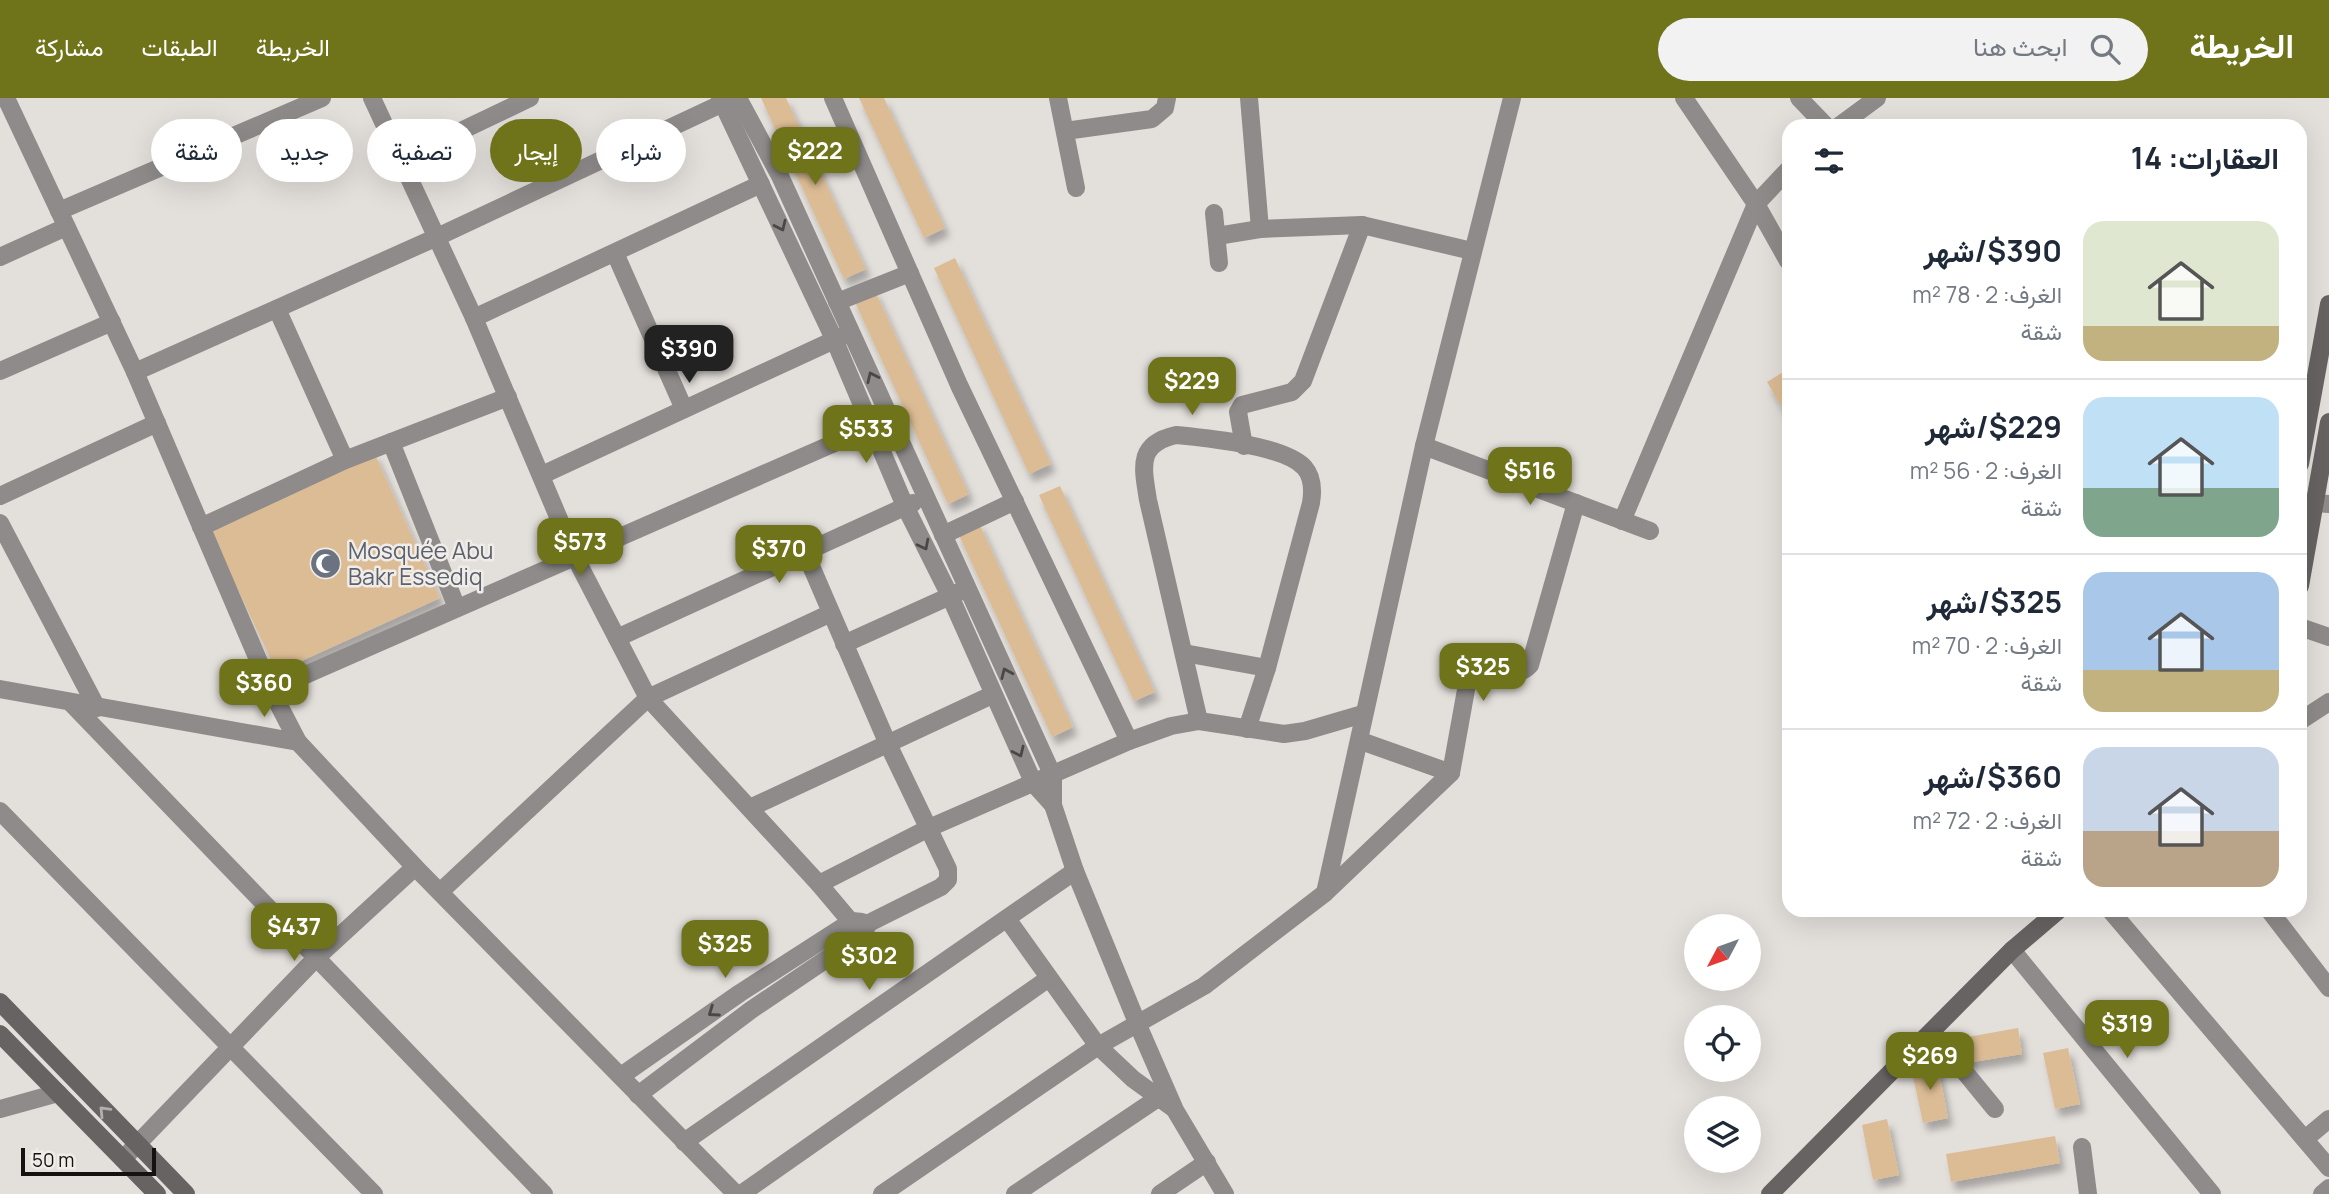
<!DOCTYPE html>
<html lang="ar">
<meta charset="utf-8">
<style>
body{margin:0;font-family:Manrope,Vazirmatn,sans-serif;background:#f2f2f3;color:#1f2937;direction:rtl;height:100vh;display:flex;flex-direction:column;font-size:26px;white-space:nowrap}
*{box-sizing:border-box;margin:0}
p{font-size:23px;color:#747a83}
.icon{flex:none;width:38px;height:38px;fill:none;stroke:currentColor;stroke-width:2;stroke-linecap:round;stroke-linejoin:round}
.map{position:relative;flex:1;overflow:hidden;direction:ltr}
.panel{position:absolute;left:1782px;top:21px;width:525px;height:798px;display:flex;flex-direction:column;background:#fff;border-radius:21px;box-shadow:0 7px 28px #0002;direction:rtl}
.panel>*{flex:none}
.top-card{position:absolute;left:21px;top:21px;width:665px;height:63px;direction:rtl;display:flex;gap:14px}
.needle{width:46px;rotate:229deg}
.fabs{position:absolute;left:1684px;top:816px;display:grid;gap:14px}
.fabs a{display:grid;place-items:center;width:77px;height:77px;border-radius:50%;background:#fff;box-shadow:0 7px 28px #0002;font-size:35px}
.scale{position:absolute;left:21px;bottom:18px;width:135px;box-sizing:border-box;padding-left:7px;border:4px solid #131210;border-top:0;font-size:19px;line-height:24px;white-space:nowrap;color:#131210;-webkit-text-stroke:5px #f0ece8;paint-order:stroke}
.price{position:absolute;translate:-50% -60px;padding:0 16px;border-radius:14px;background:#6f741b;color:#fff;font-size:23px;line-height:46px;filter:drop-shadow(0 2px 4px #0008)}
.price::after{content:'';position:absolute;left:50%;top:42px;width:21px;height:16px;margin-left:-10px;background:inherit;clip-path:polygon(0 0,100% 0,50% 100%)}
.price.active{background:#222;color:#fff}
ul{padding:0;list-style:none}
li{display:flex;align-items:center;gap:21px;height:175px;padding:0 28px}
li+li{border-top:2px solid #e0e1e3}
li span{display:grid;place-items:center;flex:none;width:196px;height:140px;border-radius:21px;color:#555}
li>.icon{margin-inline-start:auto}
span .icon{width:84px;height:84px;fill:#fffc;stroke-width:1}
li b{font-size:30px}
h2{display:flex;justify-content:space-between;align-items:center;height:84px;padding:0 28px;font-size:30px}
.tag{padding:0 24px;border-radius:32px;background:#fff;box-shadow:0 7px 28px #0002;font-size:24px;line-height:63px}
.tag.active{background:#6f741b;color:#fff}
header{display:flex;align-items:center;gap:42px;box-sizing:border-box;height:98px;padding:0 35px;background:#6f741b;color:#fff}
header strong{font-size:33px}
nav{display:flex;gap:38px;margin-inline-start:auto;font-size:24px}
.search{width:490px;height:63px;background:#f2f2f3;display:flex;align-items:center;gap:18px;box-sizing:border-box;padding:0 24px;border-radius:38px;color:#747a83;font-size:26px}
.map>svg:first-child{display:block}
.building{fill:#dcbc95;filter:url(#shadow)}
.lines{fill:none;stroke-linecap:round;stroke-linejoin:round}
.minor{stroke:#8e8b8a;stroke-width:18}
.tertiary{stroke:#8e8b8a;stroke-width:18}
.secondary{stroke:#676362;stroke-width:18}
.oneway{stroke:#4a4847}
.oneway2{stroke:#b2aeac}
.labels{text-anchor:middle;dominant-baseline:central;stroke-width:5;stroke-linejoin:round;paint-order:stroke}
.worship-label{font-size:23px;fill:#5b616d;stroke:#f0ece8;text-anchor:start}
</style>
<header>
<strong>الخريطة</strong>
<div class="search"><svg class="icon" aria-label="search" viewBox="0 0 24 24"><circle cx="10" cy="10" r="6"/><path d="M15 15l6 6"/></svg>ابحث هنا</div>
<nav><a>الخريطة</a><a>الطبقات</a><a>مشاركة</a></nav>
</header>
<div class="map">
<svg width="2329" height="1096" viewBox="0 0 2329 1096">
<defs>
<filter id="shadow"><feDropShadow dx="4.5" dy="8" stdDeviation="3.5" flood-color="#0004"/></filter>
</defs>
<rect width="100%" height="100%" fill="#e3dfdb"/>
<g class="building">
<polygon points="761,0 786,0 866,171 844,181"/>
<polygon points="859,0 884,0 945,130 924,140"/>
<polygon points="955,160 1051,366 1029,376 934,170"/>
<polygon points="874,191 969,396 948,406 853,200"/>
<polygon points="1788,271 1788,320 1767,284"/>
<polygon points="374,354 440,500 277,574 209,431"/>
<polygon points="1060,388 1155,594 1134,603 1039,397"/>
<polygon points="978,423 1073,629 1052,639 957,433"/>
<polygon points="2018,930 2022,956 1966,965 1962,940"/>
<polygon points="2068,950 2080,1006 2055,1011 2043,955"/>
<polygon points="1937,964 1948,1020 1923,1025 1911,969"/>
<polygon points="1887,1021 1899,1077 1873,1082 1862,1027"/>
<polygon points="2055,1038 2060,1065 1951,1084 1946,1056"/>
</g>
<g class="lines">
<g class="minor">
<polyline points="6,0 135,274 271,592 298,644 415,769 736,1096"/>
<polyline points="372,0 474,220 576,461 648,600 819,786 862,837"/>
<polyline points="720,0 834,241 905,408 950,498 1034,686 1053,707"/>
<polyline points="738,0 780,78 1053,678 1053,707 1075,773 1138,927 1175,1012 1225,1096"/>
<polyline points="833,0 959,287 1129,643"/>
<polyline points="1058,0 1076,90"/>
<polyline points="1249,0 1260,131 1362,127 1472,153"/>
<polyline points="1799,0 1826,28"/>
<polyline points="1839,28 1877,0"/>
<polyline points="1065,33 1152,21 1165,10 1167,0"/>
<polyline points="400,62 530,0"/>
<polyline points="59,113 322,0"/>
<polyline points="1214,115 1219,165"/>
<polyline points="1217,138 1260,131"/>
<polyline points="615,155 684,311"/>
<polyline points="0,159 66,129"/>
<polyline points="837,204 910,175"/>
<polyline points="277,211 345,362"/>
<polyline points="474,220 761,86"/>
<polyline points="0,273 112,224"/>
<polyline points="135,274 435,140 723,5"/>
<polyline points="391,344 457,510"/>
<polyline points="1244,348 1238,314 1242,307 1292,294 1303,283 1362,127"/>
<polyline points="1424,348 1650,433"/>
<polyline points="542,377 845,237"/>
<polyline points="0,398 157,325"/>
<polyline points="2300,404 2329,406"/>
<polyline points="1622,423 1756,106 1788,72"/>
<polyline points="0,425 97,610"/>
<polyline points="201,429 345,362 508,299"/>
<polyline points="943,437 1015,403"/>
<polyline points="2300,529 2329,539"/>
<polyline points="617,540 913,405"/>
<polyline points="844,546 959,494"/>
<polyline points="1184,555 1267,570"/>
<polyline points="0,591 298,644"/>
<polyline points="271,592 871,329"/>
<polyline points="72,606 544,1096"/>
<path d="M1199 623 1148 402C1143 370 1136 346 1176 337 1206 340 1283 347 1304 369 1313 379 1313 393 1311 405L1267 570 1247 631"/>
<polyline points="2300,623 2329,604"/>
<polyline points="1361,643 1451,675"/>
<polyline points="750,710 992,597"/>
<polyline points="0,713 374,1096"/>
<polyline points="819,786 929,730 1129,643 1171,628 1199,623 1284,636 1305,633 1363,616"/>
<polyline points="441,793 648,600 831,515"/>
<path d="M1325 795 1451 675 1471 564C1490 561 1513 586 1530 567L1576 405"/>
<polyline points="2110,812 2329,1070"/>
<polyline points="1008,822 1098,948 1133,981 1173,1010"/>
<polyline points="2012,852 2212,1096"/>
<polyline points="1932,934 1995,1011"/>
<polyline points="621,978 740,895 852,823 862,824"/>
<polyline points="638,997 751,912 862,837 869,825 941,789 948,782 948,771 887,644 805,454"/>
<polyline points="0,1011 58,995"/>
<polyline points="2305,1041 2329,1021"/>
<polyline points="684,1044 1075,773"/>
<polyline points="2082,1049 2088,1096"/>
<polyline points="123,1061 316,860 415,769"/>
<polyline points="741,1096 1049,880"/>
<polyline points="882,1096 1098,948 1204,888 1325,795 1424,348 1512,0"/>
<polyline points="1015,1096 1158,1000"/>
<polyline points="1160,1096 1207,1064"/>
<polyline points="2322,1096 2329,1090"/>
</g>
<g class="tertiary">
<polyline points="1684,0 1756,106 1788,163"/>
<polyline points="2269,812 2329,890"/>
</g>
<g class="secondary">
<polyline points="2300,366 2329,206"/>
<polyline points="2300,488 2329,324"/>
<polyline points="0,904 186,1096"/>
<polyline points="0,936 157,1096"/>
<polyline points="1770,1096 2012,852 2059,812"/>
</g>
</g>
<defs><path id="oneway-chevron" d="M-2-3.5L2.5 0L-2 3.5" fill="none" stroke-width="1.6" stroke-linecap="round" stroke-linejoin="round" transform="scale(1.75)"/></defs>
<g class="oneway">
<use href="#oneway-chevron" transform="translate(781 128) rotate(65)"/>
<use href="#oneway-chevron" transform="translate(872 279) rotate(-115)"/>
<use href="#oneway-chevron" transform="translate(924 447) rotate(63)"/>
<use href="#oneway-chevron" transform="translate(1006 575) rotate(-114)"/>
<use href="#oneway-chevron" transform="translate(1019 654) rotate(65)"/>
<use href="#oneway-chevron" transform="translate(713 914) rotate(145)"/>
</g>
<use class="oneway2" href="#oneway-chevron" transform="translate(104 1013) rotate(-134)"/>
<defs>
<symbol id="mosque-disc" viewBox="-11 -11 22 22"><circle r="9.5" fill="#6b7280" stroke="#f0ece8"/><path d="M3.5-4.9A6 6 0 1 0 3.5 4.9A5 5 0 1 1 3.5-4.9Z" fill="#fff"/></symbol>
</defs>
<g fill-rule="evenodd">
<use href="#mosque-disc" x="308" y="448" width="35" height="35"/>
</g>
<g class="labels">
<g class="worship-label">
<text x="348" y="452">Mosquée Abu<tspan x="348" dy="26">Bakr Essediq</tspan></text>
</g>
</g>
</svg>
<div class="fabs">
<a><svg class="needle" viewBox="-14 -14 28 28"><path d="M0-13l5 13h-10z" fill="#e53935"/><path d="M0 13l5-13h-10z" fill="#747a83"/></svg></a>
<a><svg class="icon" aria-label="locate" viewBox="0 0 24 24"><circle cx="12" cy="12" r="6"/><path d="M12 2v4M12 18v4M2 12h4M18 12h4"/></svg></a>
<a><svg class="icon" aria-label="layers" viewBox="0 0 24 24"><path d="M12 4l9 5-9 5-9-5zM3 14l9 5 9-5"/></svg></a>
</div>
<div class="scale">50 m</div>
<b class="price" style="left:815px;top:89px">$222</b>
<b class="price active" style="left:689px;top:287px">$390</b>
<b class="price" style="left:1192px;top:319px">$229</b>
<b class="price" style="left:866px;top:367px">$533</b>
<b class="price" style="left:1530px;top:409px">$516</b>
<b class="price" style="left:580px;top:480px">$573</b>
<b class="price" style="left:779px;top:487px">$370</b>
<b class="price" style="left:1483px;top:605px">$325</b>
<b class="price" style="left:264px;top:621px">$360</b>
<b class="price" style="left:294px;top:865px">$437</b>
<b class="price" style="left:725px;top:882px">$325</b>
<b class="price" style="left:869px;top:894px">$302</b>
<b class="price" style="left:2127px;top:962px">$319</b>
<b class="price" style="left:1930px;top:994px">$269</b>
<div class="top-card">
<a class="tag">شراء</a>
<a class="tag active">إيجار</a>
<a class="tag">تصفية</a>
<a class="tag">جديد</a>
<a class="tag">شقة</a>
</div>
<section class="panel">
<h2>العقارات: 14<svg class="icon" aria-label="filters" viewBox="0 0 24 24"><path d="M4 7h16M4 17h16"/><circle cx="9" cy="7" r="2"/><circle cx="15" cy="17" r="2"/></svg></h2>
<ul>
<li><span style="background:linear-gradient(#dfe7d0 75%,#c2b280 0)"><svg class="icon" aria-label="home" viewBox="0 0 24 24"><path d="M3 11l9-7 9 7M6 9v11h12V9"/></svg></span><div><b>$390/شهر</b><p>الغرف: 2 · 78 m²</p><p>شقة</p></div></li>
<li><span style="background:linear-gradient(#bfe0f5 65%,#7fa58c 0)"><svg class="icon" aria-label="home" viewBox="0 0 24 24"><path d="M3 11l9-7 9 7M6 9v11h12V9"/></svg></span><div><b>$229/شهر</b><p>الغرف: 2 · 56 m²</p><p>شقة</p></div></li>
<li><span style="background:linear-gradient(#a9c7e8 70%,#c2b280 0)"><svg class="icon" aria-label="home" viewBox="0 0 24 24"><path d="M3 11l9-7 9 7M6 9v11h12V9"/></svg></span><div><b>$325/شهر</b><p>الغرف: 2 · 70 m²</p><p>شقة</p></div></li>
<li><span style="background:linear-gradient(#c9d6e8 60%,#b9a48a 0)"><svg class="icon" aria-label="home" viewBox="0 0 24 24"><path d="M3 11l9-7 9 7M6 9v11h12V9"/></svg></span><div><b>$360/شهر</b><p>الغرف: 2 · 72 m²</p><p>شقة</p></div></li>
</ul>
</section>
</div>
